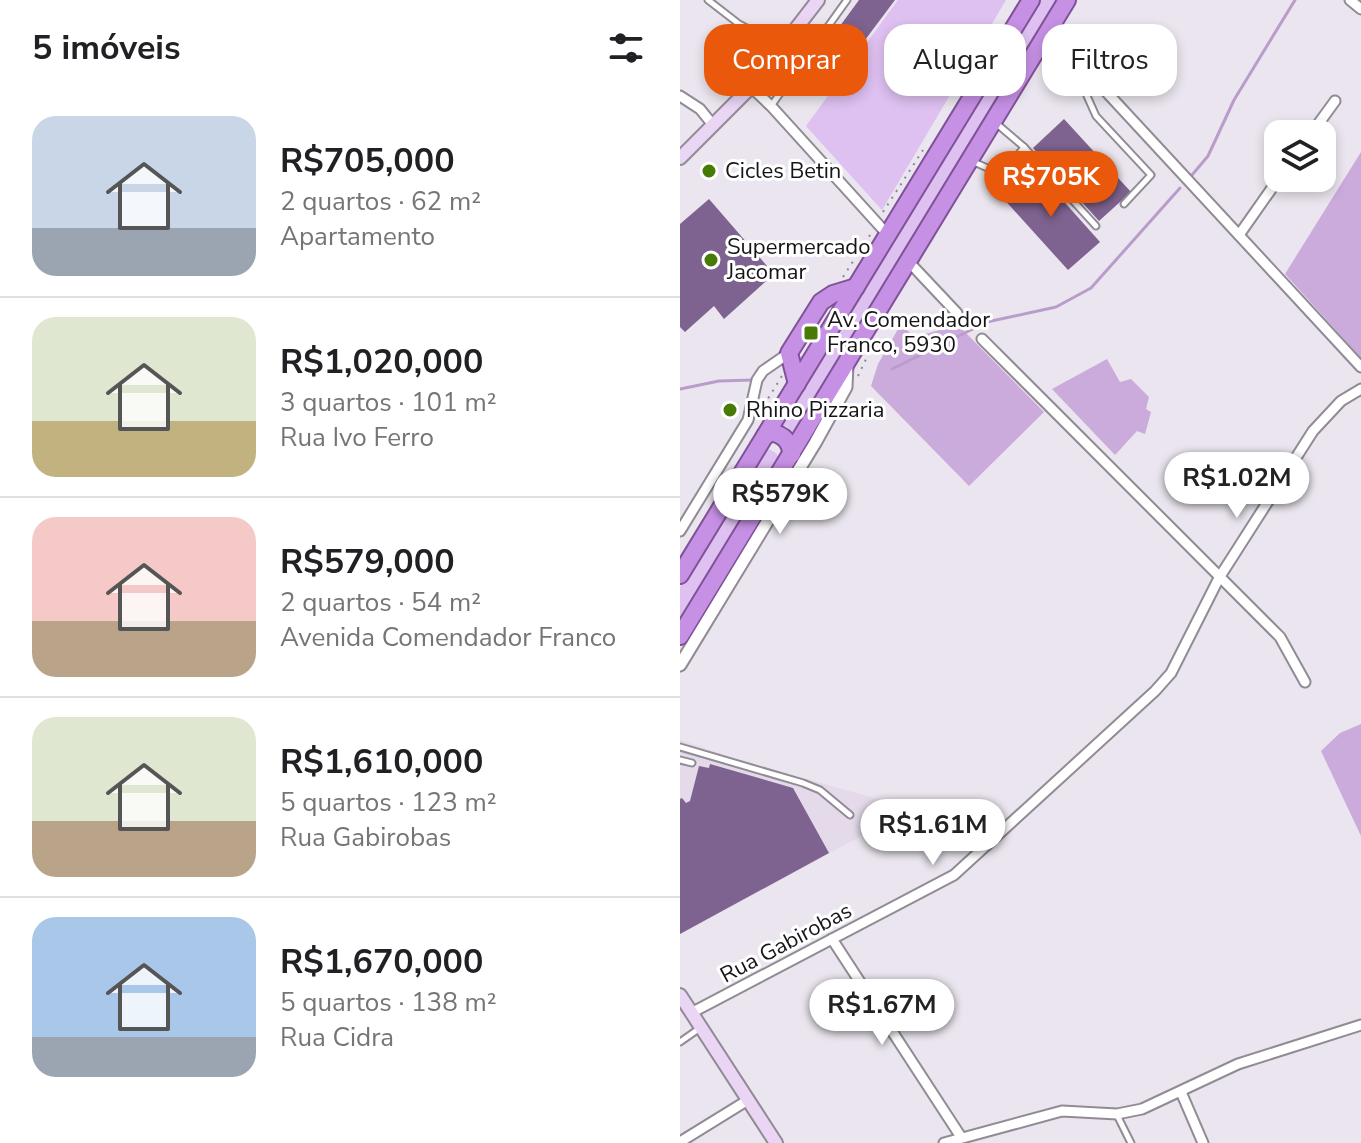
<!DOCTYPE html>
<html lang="pt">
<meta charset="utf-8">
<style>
body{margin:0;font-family:"Nunito Sans",sans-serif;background:#f2f2f2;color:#202124;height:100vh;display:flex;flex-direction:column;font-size:30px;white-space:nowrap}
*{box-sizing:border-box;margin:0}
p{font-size:26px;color:#757577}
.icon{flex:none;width:44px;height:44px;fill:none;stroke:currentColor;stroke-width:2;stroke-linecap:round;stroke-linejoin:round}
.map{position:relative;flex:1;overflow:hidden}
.sheet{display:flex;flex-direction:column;background:#fff;width:680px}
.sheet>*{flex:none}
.banner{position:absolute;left:24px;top:24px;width:536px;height:72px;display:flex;gap:16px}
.tools{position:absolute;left:584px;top:120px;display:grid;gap:16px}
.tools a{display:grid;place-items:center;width:72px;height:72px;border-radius:16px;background:#fff;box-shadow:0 4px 12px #0003;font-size:40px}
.price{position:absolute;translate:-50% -68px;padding:0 18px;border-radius:28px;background:#fff;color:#222;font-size:26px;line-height:52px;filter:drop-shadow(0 2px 4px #0008)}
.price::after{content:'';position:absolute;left:50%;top:48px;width:24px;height:18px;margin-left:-12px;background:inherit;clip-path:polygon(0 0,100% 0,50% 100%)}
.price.current{background:#ea580c;color:#fff}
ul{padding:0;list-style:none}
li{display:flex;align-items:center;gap:24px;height:200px;padding:0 32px}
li+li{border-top:2px solid #e0e0e0}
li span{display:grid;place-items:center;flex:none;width:224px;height:160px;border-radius:24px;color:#555}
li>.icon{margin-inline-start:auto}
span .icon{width:96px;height:96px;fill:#fffc;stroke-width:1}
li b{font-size:34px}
h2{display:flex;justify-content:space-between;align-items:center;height:96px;padding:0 32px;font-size:34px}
.tag{padding:0 28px;border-radius:24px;background:#fff;box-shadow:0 4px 12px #0003;font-size:28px;line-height:72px}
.tag.current{background:#ea580c;color:#fff}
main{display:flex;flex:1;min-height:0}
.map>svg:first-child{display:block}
.built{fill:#e4daea}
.green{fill:#dec0f1}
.forest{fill:#caabdc}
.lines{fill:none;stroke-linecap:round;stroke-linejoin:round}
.stream{stroke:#ba9ccc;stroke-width:3}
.building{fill:#7e628f}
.service-casing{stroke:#908b94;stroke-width:9}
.minor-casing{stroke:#908b94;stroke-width:13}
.tertiary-casing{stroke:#908b94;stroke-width:15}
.secondary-casing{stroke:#908b94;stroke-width:16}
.trunk-casing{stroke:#7f5298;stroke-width:20}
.path{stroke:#8b888e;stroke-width:2;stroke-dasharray:2 6;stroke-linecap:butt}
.service{stroke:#fff;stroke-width:5}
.minor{stroke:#fff;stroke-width:9}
.tertiary{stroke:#fff;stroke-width:11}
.secondary{stroke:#ead5f5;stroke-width:12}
.trunk{stroke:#c690e4;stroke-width:16}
.poi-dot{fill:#487a06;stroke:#fff;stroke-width:3}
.labels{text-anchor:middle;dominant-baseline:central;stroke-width:6;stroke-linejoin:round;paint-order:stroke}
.poi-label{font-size:22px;fill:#151417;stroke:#fff;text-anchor:start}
.street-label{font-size:22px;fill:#151417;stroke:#fff}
</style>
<main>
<section class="sheet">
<h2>5 imóveis<svg class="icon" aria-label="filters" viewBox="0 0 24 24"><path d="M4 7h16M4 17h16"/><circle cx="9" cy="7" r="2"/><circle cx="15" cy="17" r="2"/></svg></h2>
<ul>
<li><span style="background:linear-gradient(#c9d6e8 70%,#9aa5b1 0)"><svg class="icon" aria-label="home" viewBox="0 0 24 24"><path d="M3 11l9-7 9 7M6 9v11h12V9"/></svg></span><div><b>R$705,000</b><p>2 quartos · 62 m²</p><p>Apartamento</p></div></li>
<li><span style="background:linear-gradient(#dfe7d0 65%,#c2b280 0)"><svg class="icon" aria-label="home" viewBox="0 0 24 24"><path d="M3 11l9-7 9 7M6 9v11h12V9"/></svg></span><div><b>R$1,020,000</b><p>3 quartos · 101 m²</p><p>Rua Ivo Ferro</p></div></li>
<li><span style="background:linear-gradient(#f6c9c9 65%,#b9a48a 0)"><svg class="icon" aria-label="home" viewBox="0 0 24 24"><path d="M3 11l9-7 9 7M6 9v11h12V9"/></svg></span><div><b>R$579,000</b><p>2 quartos · 54 m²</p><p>Avenida Comendador Franco</p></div></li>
<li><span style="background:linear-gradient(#dfe7d0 65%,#b9a48a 0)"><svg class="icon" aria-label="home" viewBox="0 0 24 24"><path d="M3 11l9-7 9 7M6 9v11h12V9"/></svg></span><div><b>R$1,610,000</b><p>5 quartos · 123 m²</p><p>Rua Gabirobas</p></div></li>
<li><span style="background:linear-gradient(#a9c7e8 75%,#9aa5b1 0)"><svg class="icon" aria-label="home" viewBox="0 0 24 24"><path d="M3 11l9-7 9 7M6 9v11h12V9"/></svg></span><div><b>R$1,670,000</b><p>5 quartos · 138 m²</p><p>Rua Cidra</p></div></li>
</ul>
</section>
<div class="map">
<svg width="681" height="1143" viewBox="0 0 681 1143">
<rect width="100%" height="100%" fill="#eae5ee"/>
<polygon class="built" points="0,740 56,759 201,800 237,806 0,934"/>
<g class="green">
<polygon points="218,0 326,0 202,210 126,126"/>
<polygon points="358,0 380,0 342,62 339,52 328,48"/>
<polygon points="315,70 325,72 329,80 112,437 107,426 97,426"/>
<polygon points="89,449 97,454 98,460 0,618 0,587 85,451"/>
</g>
<g class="forest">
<polygon points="681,152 681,358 605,274"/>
<polygon points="221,324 234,337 278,325 364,412 289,486 191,386 198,364"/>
<polygon points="427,359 440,382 451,379 469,397 466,409 471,412 465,434 457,431 435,455 372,389"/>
<polygon points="681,724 681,836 641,751 660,733"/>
</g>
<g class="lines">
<g class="stream">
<polyline points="512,175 528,156 554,100 615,0"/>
<polyline points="212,369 307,322 376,307 411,288 500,188"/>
<polyline points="0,389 39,381 73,380"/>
</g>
</g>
<g class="building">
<polygon points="179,0 215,0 146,92 124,75"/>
<polygon points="384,119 451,192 419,221 353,148"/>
<polygon points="354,168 420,242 388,270 322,197"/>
<polygon points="29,199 94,274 44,319 34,306 5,332 0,327 0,224"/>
<polygon points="30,764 113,788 149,853 0,934 0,799 2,798 6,803 10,801 19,766 29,768"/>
</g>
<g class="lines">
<defs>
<g id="service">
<polyline points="28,0 59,24 101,46"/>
<path d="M374 86C390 93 400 90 413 78"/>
<polyline points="403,87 416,116 471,175 444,204"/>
<polyline points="91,106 167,0"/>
<polyline points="344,147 416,226"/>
<polyline points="294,162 323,175 344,147 317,124"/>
<polyline points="0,747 123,783 140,790 170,815"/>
<polyline points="0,760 12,763"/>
<polyline points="0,1042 20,1028"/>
<polyline points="437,1115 451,1143"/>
</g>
<g id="minor">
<polyline points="670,0 681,9"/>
<polyline points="369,30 681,367"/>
<polyline points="71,87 91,106 208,235"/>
<polyline points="0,96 20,109 33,125"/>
<polyline points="631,134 655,101"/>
<polyline points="559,235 599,178"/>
<polyline points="228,261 277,313"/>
<polyline points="302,339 600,637 625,682"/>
<polyline points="0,531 68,420 77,380 83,371 109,353"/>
<polyline points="152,939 281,1137"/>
<polyline points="11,1013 274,875 475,691 491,673 539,578 633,431 661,401 681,389"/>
<polyline points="501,1092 523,1143"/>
<polyline points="0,1142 68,1100"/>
<polyline points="264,1143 382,1111 437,1114 462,1109 558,1064 681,1025"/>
</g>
<polyline id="tertiary" points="0,665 135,443 166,387 167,364"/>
<g id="secondary">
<polyline points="0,158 71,87 138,0"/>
<polyline points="0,995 96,1143"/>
</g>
<g id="trunk">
<polyline points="117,384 109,353 141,302 153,294 176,287"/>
<path d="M85 436 92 432C105 436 109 441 112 454"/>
<polyline points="0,575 351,0"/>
<polyline points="0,636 387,0"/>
</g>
</defs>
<use href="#service" class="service-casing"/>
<use href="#minor" class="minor-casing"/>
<use href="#tertiary" class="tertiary-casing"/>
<use href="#secondary" class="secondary-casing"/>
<use href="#trunk" class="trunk-casing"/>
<g class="path">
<polyline points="300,56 316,31"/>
<polyline points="203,212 243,150"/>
<polyline points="163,277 192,232"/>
<polyline points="178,376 187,357"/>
<polyline points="84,405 102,376"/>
</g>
<use href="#service" class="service"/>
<use href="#minor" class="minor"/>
<use href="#tertiary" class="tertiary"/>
<use href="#secondary" class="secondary"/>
<use href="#trunk" class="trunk"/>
</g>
<g class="poi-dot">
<circle cx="29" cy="171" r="8"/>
<circle cx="31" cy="260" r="8"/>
<rect x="123" y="325" width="16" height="16" rx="4"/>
<circle cx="50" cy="410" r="8"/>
</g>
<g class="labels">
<g class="poi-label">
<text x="45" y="171">Cicles Betin</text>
<text x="47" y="247">Supermercado<tspan x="47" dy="25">Jacomar</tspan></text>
<text x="147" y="320">Av. Comendador<tspan x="147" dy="25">Franco, 5930</tspan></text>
<text x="66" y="410">Rhino Pizzaria</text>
</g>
<g class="street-label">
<text transform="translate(106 943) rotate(-28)">Rua Gabirobas</text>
</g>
</g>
</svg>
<div class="tools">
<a><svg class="icon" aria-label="layers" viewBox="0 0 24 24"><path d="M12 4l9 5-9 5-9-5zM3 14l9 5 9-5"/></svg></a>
</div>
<b class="price current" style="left:371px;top:219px">R$705K</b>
<b class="price" style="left:557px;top:520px">R$1.02M</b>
<b class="price" style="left:100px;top:536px">R$579K</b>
<b class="price" style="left:253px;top:867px">R$1.61M</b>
<b class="price" style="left:202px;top:1047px">R$1.67M</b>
<div class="banner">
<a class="tag current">Comprar</a>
<a class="tag">Alugar</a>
<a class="tag">Filtros</a>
</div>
</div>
</main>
